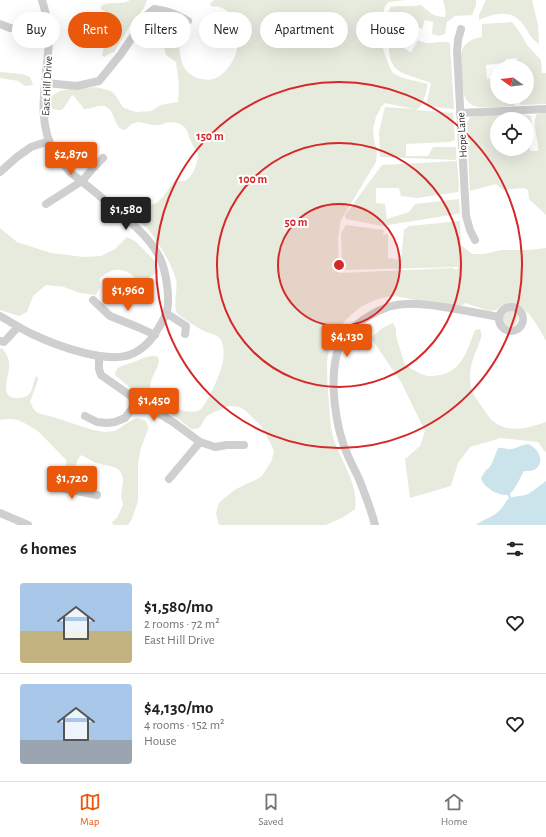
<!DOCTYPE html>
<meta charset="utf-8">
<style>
body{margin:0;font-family:"Alegreya Sans",sans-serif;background:#f2f2f2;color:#202124;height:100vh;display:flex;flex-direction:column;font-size:15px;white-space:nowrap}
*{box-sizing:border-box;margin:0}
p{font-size:13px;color:#757577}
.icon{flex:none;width:22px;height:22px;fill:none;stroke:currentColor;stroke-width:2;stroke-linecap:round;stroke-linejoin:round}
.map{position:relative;height:525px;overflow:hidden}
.sheet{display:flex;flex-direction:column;background:#fff;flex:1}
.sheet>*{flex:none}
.top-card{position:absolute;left:12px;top:12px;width:522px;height:36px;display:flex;gap:8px}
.needle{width:26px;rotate:284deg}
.fabs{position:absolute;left:490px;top:60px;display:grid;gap:8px}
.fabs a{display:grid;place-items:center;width:44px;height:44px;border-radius:50%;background:#fff;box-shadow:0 4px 16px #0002;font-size:20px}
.price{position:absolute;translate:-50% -34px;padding:0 9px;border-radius:4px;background:#ea580c;color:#fff;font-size:13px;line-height:26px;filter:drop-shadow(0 1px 2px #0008)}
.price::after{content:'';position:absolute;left:50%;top:24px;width:12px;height:9px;margin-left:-6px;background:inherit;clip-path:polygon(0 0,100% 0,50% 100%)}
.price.on{background:#222;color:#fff}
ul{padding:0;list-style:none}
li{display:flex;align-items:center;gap:12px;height:100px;padding:0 20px}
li+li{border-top:1px solid #e0e0e0}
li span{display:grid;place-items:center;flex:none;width:112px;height:80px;border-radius:4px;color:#555}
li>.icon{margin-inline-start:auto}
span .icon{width:48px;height:48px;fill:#fffc;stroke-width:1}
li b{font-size:17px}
h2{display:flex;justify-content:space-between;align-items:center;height:48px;padding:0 20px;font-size:17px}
.pill{padding:0 14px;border-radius:18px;background:#fff;box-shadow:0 4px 16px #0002;font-size:14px;line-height:36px}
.pill.on{background:#ea580c;color:#fff}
.dock{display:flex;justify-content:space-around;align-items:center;height:56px;border-top:1px solid #e0e0e0;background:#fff;font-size:11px;color:#757577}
.dock a{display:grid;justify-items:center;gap:2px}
.dock .on{color:#ea580c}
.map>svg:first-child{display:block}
.green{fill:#e7ebde;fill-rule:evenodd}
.water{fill:#cbe3eb}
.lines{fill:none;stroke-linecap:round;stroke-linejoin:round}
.stream{stroke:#cbe3eb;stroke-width:2.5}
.minor{stroke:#cfcfcf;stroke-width:8}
.ring{fill:none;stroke:#d62828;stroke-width:2}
.labels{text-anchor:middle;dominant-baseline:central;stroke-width:4;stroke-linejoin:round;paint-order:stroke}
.street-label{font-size:11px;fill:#323232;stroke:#fff}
.centre{fill:#d62828;stroke:#fff;stroke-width:2}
.ring-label{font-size:12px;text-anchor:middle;font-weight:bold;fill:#d62828;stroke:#fff;stroke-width:4;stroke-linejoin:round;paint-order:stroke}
</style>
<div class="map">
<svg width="546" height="525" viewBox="0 0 546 525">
<rect width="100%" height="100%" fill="#fff"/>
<g class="green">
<path d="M130 0H147L144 8 130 26 114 52 109 54 104 57 102 55 106 38V29L110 16 109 14 101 9V6C109 0 122 6 130 0Z"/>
<path d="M214 0H406L389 2 385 6 382 17 380 28 381 40 384 52 390 68 393 73 403 78 428 84 425 96 421 106 416 110 453 113 455 140 449 142 406 144V156H428L433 147H456V160L380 157 379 132 385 107 414 109 385 103 381 107 376 117 373 129 374 140 377 151 376 162 341 220 338 239 339 273 452 268 457 270 458 267 342 270 341 233 346 225 384 230 383 235 388 234V258L401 260 404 230 409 226 460 221 461 245 472 254H484L502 250H530L546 248V341L537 325 529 314 521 307 512 305H502L496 310 490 311 465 303 463 305 457 307 394 296C361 299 335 323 328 355 327 359 327 363 327 367 327 379 328 391 329 404 330 415 330 426 333 437 340 460 359 484 355 509L342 518 337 520 326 525H219L216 514 217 509 219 503 223 499 236 489 257 479 262 476 271 462 274 452 272 446 261 426 245 410 239 407 229 406 210 414 206 417 200 427 197 429H191L180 420 167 412 157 406 145 400 116 376 115 374C117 364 129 365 136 361 144 358 150 354 158 357 163 369 142 380 154 399 164 404 187 415 198 411 206 409 222 370 223 361 224 354 224 346 221 340 217 334 208 333 202 330 198 328 179 316 177 313 173 306 178 288 176 280 172 264 158 242 148 229 144 226 140 223 137 219 131 213 126 206 121 200 134 195 146 211 158 202 164 197 171 185 176 179 189 189 198 164 198 155 197 149 193 148 192 144 188 137 189 128 180 124 175 122 170 122 165 123 162 124 162 125 159 125 152 126 145 123 138 122L132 124 125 130C113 129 116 111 106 107 99 103 91 110 84 109L73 95C68 99 67 105 62 110 52 110 47 108 50 97L60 91 69 89H81L95 87 100 88 111 91 116 96 122 106 124 108 136 112 151 111 161 105 178 102 179 85 176 62 166 55 163 44 142 45C138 42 139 39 141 35 145 28 162 17 170 23 173 26 175 29 176 33 182 53 177 74 202 79 215 82 223 75 230 65 237 56 238 47 237 37 236 23 234 13 220 7 217 6 214 7 211 6L210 3Z"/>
<path d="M443 0H476V5L472 15 455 16 447 22 445 34 439 36 432 34 433 22 425 20 422 29 410 24 400 46 411 52 418 40C421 41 425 43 428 43 436 43 442 40 450 43L454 109 426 106 431 83 402 73 395 68 390 59 386 20 388 12 391 7C401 5 411 7 421 5 429 12 433 17 445 17L446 13Z"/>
<path d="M486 0H532L538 25 539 44C532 40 529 33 525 27 513 8 496 13 479 20V15Z"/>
<path d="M512 22 521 34 527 45 541 60 542 73H546V104L521 105 520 103V97H527V67H518L517 58 506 59 505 63 486 65 487 79 497 78V97H514L515 106C505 106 483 109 475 106 470 105 466 100 464 95 462 87 459 57 462 50 465 42 474 38 482 37V24Z"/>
<polygon points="0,72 22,74 30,77 33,85 25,86 18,81 0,78"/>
<path d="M546 113V215L529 199 528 190 524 188 503 190 496 184 470 191 468 154 467 123 470 117C486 116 516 111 531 116L532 133 529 139 530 151H538C539 140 531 124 537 114ZM497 119H527V149H497Z"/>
<polygon points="457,161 459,189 458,192 417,198 401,196 399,188 376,188 376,203 385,204 387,219 409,212 415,204 459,199 460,213 457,214 382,226 346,219 345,215 382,165"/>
<path d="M0 228 17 242 51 253 84 257 101 256 115 249 127 237 135 241 156 262 158 272 143 281C139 280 136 280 134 277 132 276 131 274 129 273 118 266 107 271 99 279L100 287 96 295 80 293 64 287 46 285 33 296 27 312 19 316 0 310Z"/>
<path d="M506 310H514L518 313C518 320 518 324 511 327L505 325 502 321V315Z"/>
<path d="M393 323 396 329V336L405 365C412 369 420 374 427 376 432 377 436 375 440 375 463 370 467 350 475 330L480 329 482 335C478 348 470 362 470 376 470 390 474 396 482 407 485 411 489 418 493 421 509 434 528 428 546 422V453L538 442 501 438 470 447 458 463 451 486 410 498 405 459 420 446 425 431 401 382 371 338 382 328Z"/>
<path d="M2 348C7 354 10 360 9 368 7 383 0 399 19 398 34 397 31 387 36 376L38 378V380L30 402 34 410 38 413 56 418 93 430 105 432 115 431 132 420 137 418 146 421 148 426V429L141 448 138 463V501L132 519 128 525H113L112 522 117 518 123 505 121 496 123 481 122 475 119 470 114 467 96 463 81 455 78 459 70 480 68 479 63 476V473L67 461 40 433C32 427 20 419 10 419 7 419 3 419 0 420V349Z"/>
</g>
<g class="water">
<path d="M528 444C539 448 546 463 534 470 531 471 527 471 524 471 519 480 516 488 509 495 498 496 484 488 481 478L486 470 489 468 492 463 498 448C503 447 507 450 512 449 517 448 521 445 528 444Z"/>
<path d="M546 481V525H476C484 519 493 517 500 510 503 507 505 503 507 500 513 495 522 497 528 494 535 490 540 485 546 481Z"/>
</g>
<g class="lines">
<polyline class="stream" points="509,495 510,498"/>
<g class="minor">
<polyline points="0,24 10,28 22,28 47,23"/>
<polyline points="461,29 458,40 457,51 466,216 470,230 475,240"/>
<path d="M46 83 77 86 99 81 121 54 148 14 154 9C168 11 176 14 188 21"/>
<polyline points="460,113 546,109"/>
<polyline points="84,157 94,167"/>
<polyline points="0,172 17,157 31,147 49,141"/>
<polyline points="46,204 82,181 94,167 103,158"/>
<polyline points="93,300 110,316 140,328 155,335"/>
<circle cx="511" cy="319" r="12"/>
<polyline points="166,313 186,326 185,334"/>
<path d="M0 316C11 322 21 329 32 334 55 345 110 366 134 353 148 346 154 336 162 322 163 319 165 317 166 314 171 300 166 271 160 258 151 239 133 224 117 211 102 197 86 185 70 172 65 166 59 160 55 153 34 119 48 76 49 39 49 26 46 13 42 0"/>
<polyline points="0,341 4,342 18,327"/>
<polyline points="99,356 99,369 101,375 138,401 173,422 200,442 215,447 227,445 244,445"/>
<polyline points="85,416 97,422 107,423 115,422 125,418 138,401"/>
<polyline points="169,479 200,442"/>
<polyline points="52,486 97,495"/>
<polyline points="0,513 28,525"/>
<path d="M375 525C371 509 365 494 359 479 353 466 346 454 342 440 334 414 328 366 342 341 349 330 360 321 371 315 381 309 394 304 406 304 421 303 436 306 451 308 467 311 483 314 499 317"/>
</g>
</g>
<circle cx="339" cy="265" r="61" fill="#d62828" fill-opacity=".12"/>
<g class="ring">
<circle cx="339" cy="265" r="61"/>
<circle cx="339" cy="265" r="122"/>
<circle cx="339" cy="265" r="183"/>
</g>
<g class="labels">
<g class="street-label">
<text transform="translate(47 86) rotate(-87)">East Hill Drive</text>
<text transform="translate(462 135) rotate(-93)">Hope Lane</text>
</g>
</g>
<circle cx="339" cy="265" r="6" class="centre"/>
<g class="ring-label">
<text x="210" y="140">150 m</text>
<text x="253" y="183">100 m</text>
<text x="296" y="226">50 m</text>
</g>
</svg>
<div class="fabs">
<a><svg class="needle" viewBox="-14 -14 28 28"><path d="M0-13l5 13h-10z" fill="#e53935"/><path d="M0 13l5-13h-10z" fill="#757577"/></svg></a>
<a><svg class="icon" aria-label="locate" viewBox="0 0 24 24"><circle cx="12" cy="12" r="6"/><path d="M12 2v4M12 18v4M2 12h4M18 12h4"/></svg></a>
</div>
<b class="price" style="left:71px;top:176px">$2,870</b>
<b class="price on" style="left:126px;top:231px">$1,580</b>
<b class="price" style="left:128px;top:312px">$1,960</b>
<b class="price" style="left:347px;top:358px">$4,130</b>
<b class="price" style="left:154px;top:422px">$1,450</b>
<b class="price" style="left:72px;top:500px">$1,720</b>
<div class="top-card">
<a class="pill">Buy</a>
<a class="pill on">Rent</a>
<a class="pill">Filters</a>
<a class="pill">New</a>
<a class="pill">Apartment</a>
<a class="pill">House</a>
</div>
</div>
<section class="sheet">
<h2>6 homes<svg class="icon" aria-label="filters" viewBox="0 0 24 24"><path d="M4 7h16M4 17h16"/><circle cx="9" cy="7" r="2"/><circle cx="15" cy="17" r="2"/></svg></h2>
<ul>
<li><span style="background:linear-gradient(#a9c7e8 60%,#c2b280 0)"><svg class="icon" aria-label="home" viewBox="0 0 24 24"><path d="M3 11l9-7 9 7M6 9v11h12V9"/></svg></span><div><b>$1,580/mo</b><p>2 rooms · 72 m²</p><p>East Hill Drive</p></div><svg class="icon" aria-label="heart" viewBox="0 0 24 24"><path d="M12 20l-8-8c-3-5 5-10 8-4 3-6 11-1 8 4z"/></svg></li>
<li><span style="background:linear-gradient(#a9c7e8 70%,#9aa5b1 0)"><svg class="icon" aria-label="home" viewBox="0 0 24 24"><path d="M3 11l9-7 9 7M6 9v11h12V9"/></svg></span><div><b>$4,130/mo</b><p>4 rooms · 152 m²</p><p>House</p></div><svg class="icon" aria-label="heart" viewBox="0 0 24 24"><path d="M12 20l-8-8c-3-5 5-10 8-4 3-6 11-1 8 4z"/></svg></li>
</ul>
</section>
<nav class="dock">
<a class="on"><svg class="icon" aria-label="map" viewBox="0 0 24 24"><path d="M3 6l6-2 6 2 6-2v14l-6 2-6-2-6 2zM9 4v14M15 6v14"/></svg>Map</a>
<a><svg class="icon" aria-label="saved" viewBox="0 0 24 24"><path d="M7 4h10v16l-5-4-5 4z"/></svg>Saved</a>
<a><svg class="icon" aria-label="home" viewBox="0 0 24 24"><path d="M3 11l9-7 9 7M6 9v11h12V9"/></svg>Home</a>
</nav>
